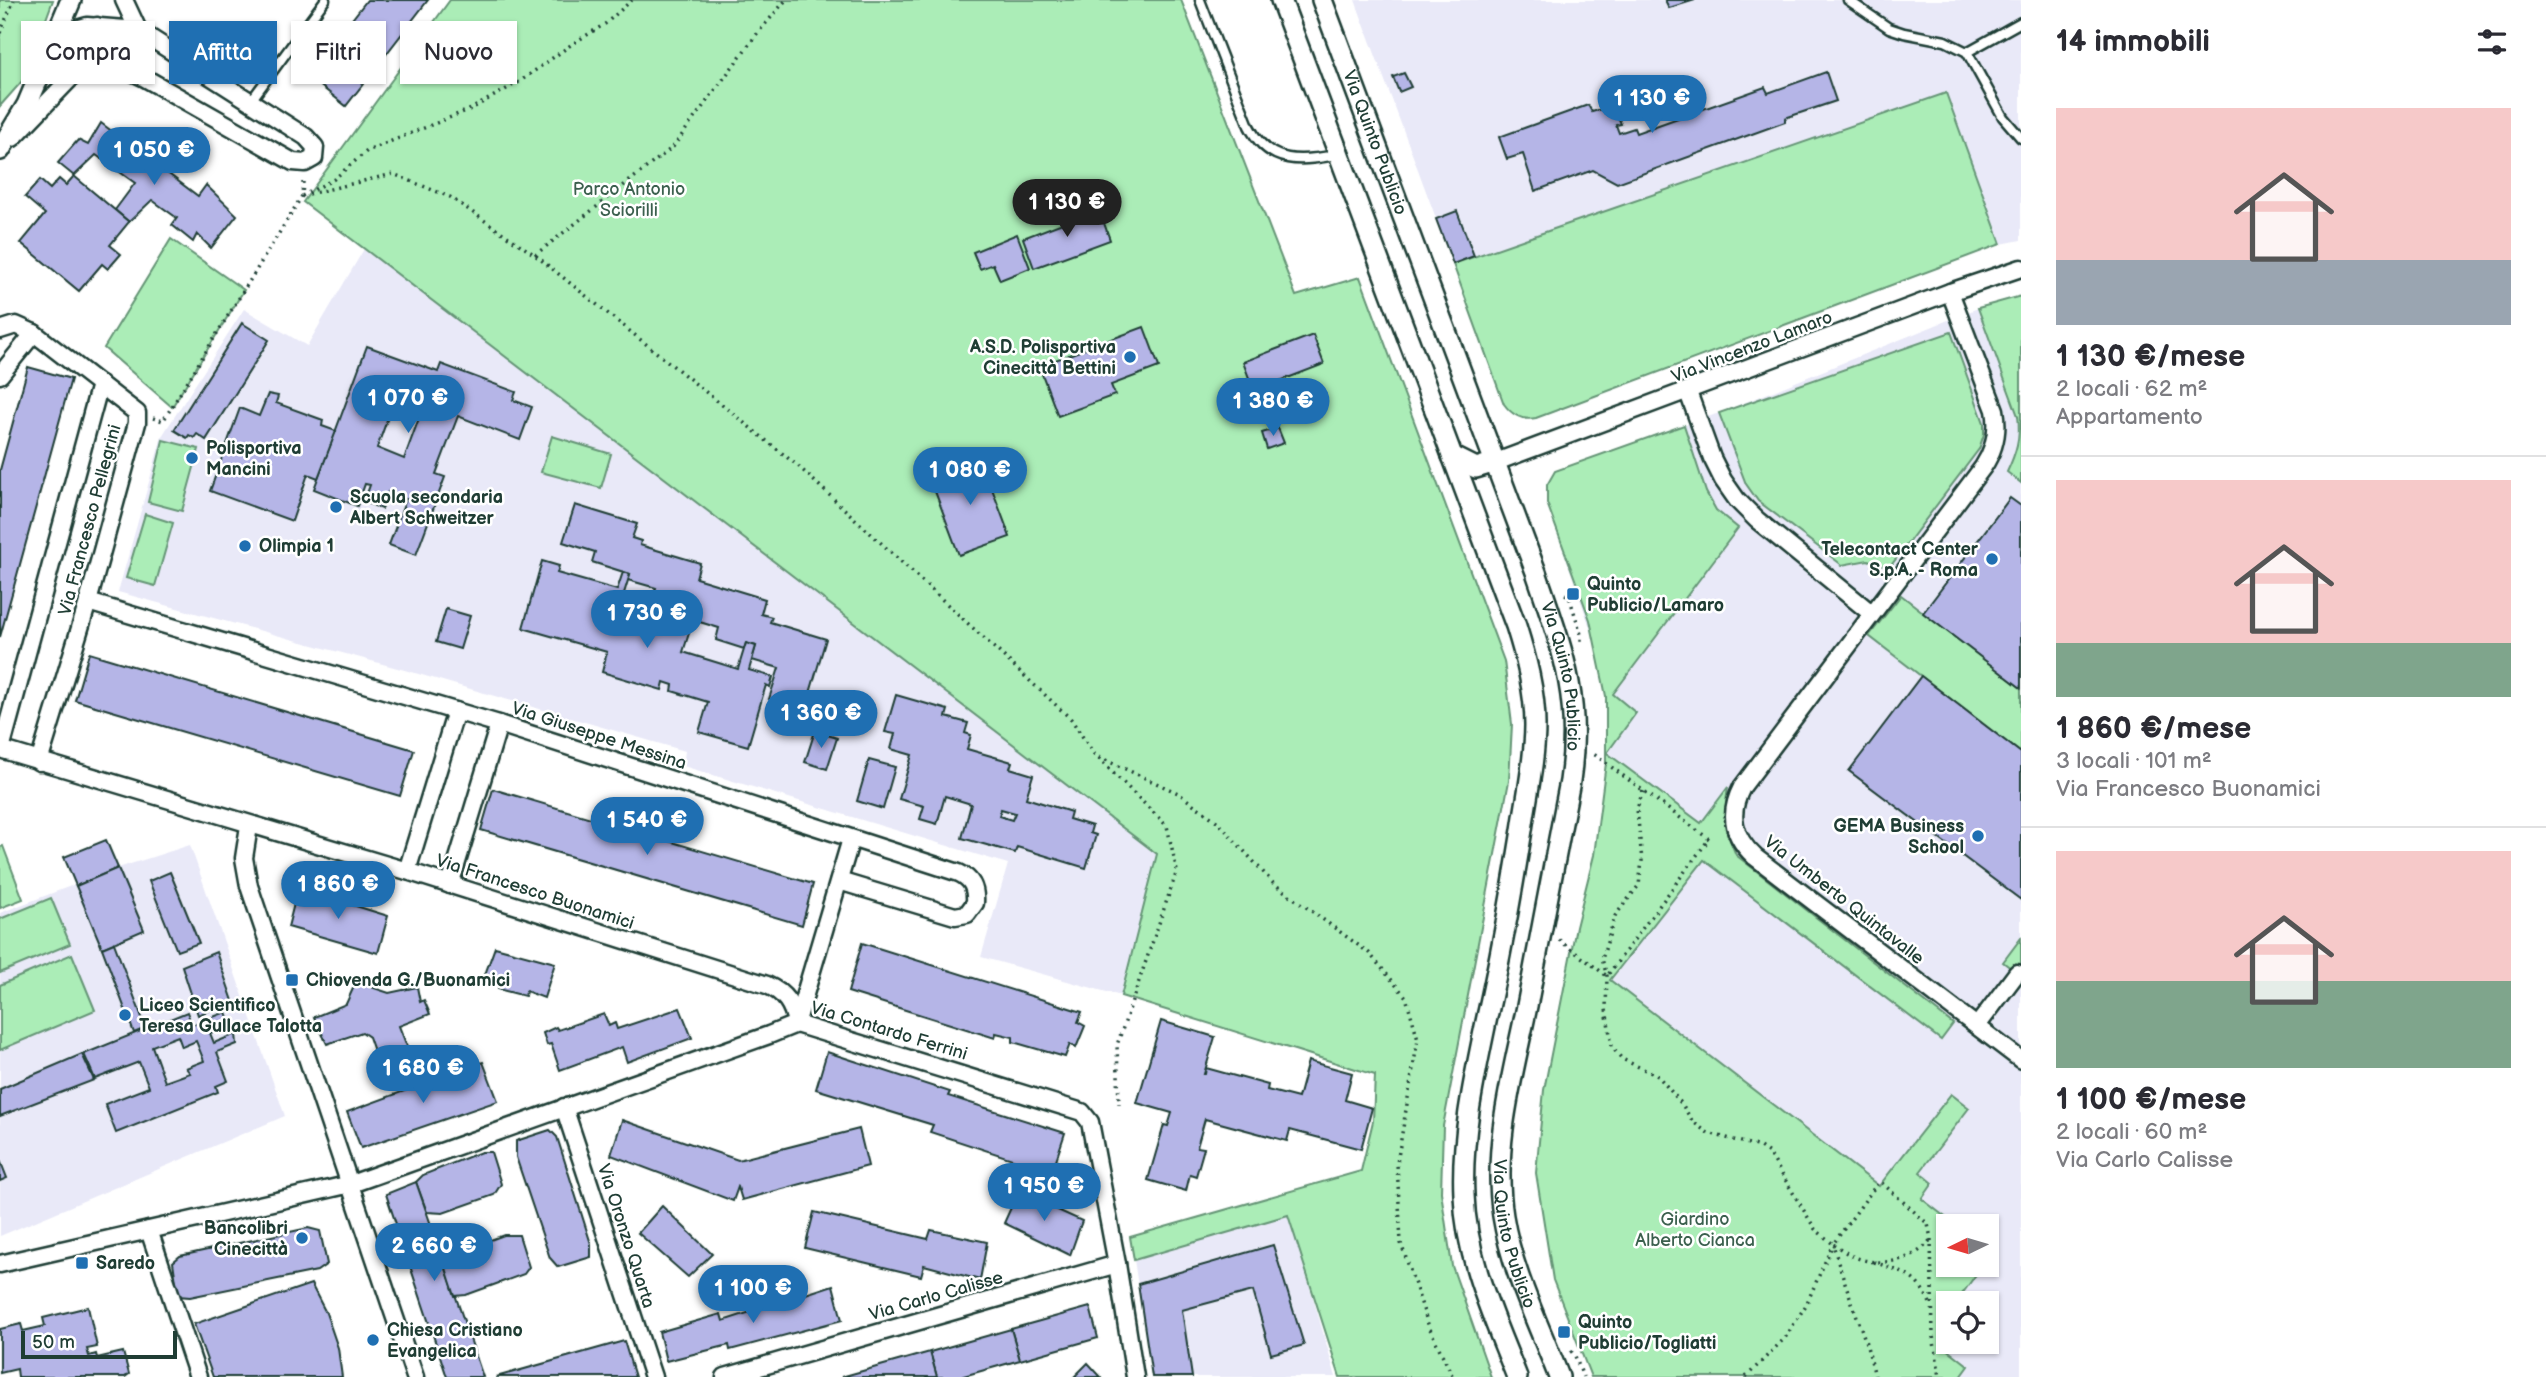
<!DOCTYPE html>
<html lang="it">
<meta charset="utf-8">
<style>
body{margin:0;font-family:"Balsamiq Sans",sans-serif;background:#f7f7f7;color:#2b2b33;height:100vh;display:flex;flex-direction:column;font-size:26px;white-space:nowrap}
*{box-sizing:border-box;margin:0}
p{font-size:23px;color:#7c7c81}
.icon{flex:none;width:38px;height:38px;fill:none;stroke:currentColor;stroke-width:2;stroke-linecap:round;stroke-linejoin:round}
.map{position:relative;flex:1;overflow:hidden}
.panel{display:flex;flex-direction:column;background:#fff;width:525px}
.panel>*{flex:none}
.guide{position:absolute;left:21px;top:21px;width:665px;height:63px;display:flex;gap:14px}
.needle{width:46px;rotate:265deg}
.controls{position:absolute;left:1936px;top:1214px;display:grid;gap:14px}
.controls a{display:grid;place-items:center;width:63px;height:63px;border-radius:0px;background:#fff;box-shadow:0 2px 5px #0004;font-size:35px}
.scale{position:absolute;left:21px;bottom:18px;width:156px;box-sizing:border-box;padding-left:7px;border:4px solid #1f3d34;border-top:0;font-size:19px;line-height:24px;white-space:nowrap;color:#1f3d34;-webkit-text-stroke:5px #fff;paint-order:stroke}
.price{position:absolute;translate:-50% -60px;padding:0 16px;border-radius:24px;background:#1f6fb2;color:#fff;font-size:23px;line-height:46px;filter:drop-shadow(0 2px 4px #0008)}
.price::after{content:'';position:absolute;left:50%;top:42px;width:21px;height:16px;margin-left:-10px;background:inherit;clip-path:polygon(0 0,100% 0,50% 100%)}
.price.current{background:#222;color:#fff}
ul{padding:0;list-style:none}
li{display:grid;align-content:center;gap:14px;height:371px;padding:0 35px}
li+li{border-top:2px solid #e1e1e2}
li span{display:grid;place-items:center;height:217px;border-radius:0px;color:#555}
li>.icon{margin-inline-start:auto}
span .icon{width:126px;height:126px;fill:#fffc;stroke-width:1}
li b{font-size:30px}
h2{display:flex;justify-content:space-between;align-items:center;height:84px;padding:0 35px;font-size:30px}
.tag{padding:0 24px;border-radius:0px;background:#fff;box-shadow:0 2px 5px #0004;font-size:24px;line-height:63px}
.tag.current{background:#1f6fb2;color:#fff}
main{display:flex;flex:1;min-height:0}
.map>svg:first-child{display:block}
.built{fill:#e9e9f8}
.green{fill:#abedb7;stroke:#659576;stroke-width:2}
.building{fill:#b5b5e7;stroke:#1f3d34;stroke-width:2;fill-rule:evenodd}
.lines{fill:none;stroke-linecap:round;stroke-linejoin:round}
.service-casing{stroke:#1f3d34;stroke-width:13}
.minor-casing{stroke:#1f3d34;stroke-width:21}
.tertiary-casing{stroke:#1f3d34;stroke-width:24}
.path{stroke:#1f3d34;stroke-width:3.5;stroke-dasharray:2 5;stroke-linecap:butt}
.service{stroke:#fff;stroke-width:8}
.minor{stroke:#fff;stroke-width:16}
.tertiary{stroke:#fff;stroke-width:19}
.poi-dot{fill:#1f6fb2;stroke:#fff;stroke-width:2.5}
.labels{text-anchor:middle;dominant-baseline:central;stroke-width:5;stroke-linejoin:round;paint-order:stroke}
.street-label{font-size:18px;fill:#1f3d34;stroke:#fff}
.park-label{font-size:18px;fill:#3b604e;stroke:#fff}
.poi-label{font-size:18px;font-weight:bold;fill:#1f3d34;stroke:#fff;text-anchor:start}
</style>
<main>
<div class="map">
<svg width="2021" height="1377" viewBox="0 0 2021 1377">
<rect width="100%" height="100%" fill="#fff"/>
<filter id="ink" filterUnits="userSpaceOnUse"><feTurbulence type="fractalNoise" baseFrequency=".0143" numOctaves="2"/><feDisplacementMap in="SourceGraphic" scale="14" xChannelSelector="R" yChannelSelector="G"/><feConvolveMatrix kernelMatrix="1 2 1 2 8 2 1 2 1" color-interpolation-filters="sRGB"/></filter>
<g filter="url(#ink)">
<g class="built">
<polygon points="1355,0 2021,0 2021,240 2001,244 1946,93 1453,264"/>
<polygon points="364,249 1157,854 1121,996 981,957 1008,864 683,766 685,751 401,669 118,592 162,436 244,309 307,346"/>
<polygon points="2021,296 2021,1377 1961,1377 1969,1366 1941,1343 1948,1333 1948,1342 1986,1342 1986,1304 1955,1304 1981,1265 1986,1265 1986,1227 1958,1227 1921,1199 1920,1172 1968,1107 1951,1094 1882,1183 1877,1184 1610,980 1703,860 1606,753 1613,694 1547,503 1547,485 1555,471 1719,413 1978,308"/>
<polygon points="190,845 285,1116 0,1236 0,913 118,868"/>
<polygon points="1289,1215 1336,1377 1152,1377 1134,1260"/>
</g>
<g class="green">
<polygon points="0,0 53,0 24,79 0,106"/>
<polygon points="450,0 1181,0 1296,296 1360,277 1504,661 1512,724 1509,781 1443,1126 1441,1192 1452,1266 1491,1377 1340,1377 1288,1215 1134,1260 1130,1237 1361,1171 1373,1121 1375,1075 1121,996 1157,854 303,202"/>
<path d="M1946 93 2001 244 1536 418C1522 421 1512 415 1504 404L1453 264Z"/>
<polygon points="171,239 244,290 172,407 104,348"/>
<path d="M2021 296V483L2007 472C2016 453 2021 437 2018 416L1978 308Z"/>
<polygon points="1951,332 1984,423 1984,434 1979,449 1889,568 1868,560 1842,565 1758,501 1746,484 1719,413"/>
<path d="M1684 425 1706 492 1716 510 1738 528 1613 694 1636 713 1607 753 1701 823 1728 787C1724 815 1724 828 1736 855L1953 1024 1941 1040 1704 860 1610 980 1879 1186 1951 1094 1969 1108 1920 1172 1933 1183 1922 1199 1958 1227H1948V1265L1982 1266 1955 1304H1948V1314L1939 1326 1948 1332 1941 1344 1969 1366 1961 1377H1591L1553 1280 1536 1173 1544 1090 1576 927 1594 855 1606 763V696L1590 620 1547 503V485L1555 471Z"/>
<polygon points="552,436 611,454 601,488 541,472"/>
<polygon points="163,440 199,449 182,511 148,502"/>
<polygon points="145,514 173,523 155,586 126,578"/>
<polygon points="1901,595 2021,688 2021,753 1869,636"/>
<polygon points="3,846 23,899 0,908 0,847"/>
<polygon points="51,898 70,944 0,973 0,919"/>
<polygon points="2021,938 2021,976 2003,962"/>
<polygon points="72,954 95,1010 0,1050 0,985"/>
</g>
<g class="building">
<polygon points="367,0 428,0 346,106 308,76"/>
<polygon points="1665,0 1695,0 1669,8"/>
<polygon points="1826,72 1836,101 1785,118 1785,122 1617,183 1593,170 1535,191 1523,154 1507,159 1499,137 1588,105 1592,112 1608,107 1613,116 1617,114 1621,124 1616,125 1619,133 1634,128 1636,133 1765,87 1768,93"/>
<polygon points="1404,73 1411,87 1399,92 1393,77"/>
<polygon points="101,123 198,196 206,185 237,215 211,248 197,234 193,242 172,225 177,218 152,200 129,222 115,210 135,183 96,155 74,176 58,163 78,140 88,145"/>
<polygon points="74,176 129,222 110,245 121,254 108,269 102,264 79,291 21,243 45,214 25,197 40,180 50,189 59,179 66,185"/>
<polygon points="1099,209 1110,240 1034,268 1023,238"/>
<polygon points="1457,211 1474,256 1453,264 1436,219"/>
<polygon points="1017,234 1030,268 1000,280 993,264 980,269 973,252"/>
<polygon points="242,323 269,340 206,440 197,434 194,438 189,435 187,438 174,430"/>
<polygon points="1144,327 1159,367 1111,385 1115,395 1058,416 1039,366"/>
<polygon points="1313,335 1324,364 1254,391 1243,362"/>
<path d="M367 346 438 372 441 364 516 392 513 400 532 407 520 440 458 416 436 474 445 477 416 555 389 545 406 499 388 492 382 509 364 502 370 485 365 484 357 506 314 489ZM398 389 426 399 404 459 377 448Z"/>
<polygon points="28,367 71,379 0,637 0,470"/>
<polygon points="268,394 278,396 276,403 323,420 322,426 336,431 318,478 308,474 292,521 210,491 240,408 259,416"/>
<polygon points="1278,428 1284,443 1267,449 1262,433"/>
<polygon points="981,459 1010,537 959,555 930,478"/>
<polygon points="2010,498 2021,506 2021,688 1923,613"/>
<polygon points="575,505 637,524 632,538 641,541 640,545 700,563 696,578 765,599 761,614 772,617 770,622 826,639 805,710 769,699 779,668 752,660 756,646 746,643 744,649 716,640 719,628 690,619 692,613 652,601 656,588 628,580 630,574 592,562 595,552 563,542"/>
<polygon points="542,561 559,566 557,573 617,590 623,572 630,574 621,603 692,624 683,652 738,669 746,643 756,646 749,670 773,677 770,687 766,685 748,746 699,732 708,702 672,691 673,685 664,682 662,690 602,672 607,652 523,628"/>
<polygon points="446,609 470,616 460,649 436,642"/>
<polygon points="89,653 414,750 400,796 75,700"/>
<polygon points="1921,676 2021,753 2021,900 1849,771"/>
<path d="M896 695 948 710 946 717 968 723 965 733 971 735 967 749 1012 762 1010 768 1033 775 1026 798 1071 812 1069 819 1092 826 1090 833 1096 835 1086 868 1017 847 1015 853 962 838 971 804 945 796 937 824 920 819 924 806 899 799 912 755 891 749 895 734 885 732ZM1001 809 1015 813 1012 820 999 816Z"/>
<polygon points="815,731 837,738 827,769 805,762"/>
<polygon points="869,760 895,767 883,809 857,801"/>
<polygon points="493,789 813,884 802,925 481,830"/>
<polygon points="106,840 118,868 76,886 64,857"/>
<polygon points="118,868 144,930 102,948 76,886"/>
<polygon points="170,872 199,943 177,951 149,881"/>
<polygon points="298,888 388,916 378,953 288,927"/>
<polygon points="114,943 146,1028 134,1033 102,948"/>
<polygon points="862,943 1082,1012 1078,1022 1085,1026 1076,1048 1070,1044 1065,1057 1013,1042 1013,1037 996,1033 995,1038 848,992"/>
<polygon points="495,947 555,963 544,998 526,991 525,996 498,989 498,985 483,980"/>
<polygon points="216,952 233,1001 198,1015 182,966"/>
<polygon points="356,982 389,993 417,987 420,1002 424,1000 430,1014 399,1026 408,1049 391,1055 390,1051 376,1057 369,1037 362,1032 327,1044 314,1017 346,1004"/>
<polygon points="680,1008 692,1038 627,1062 622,1047 560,1070 551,1044 547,1045 543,1033 556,1027 558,1030 604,1014 609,1026 615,1023 617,1029"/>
<path d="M187 1012 192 1025 226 1012 231 1025 210 1033 214 1043 236 1034 237 1044 217 1052 228 1081 216 1086 218 1092 116 1133 105 1104 149 1087 139 1062 95 1079 84 1054ZM178 1036 182 1047 196 1041 204 1061 186 1068 190 1073 165 1082 152 1046Z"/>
<polygon points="1161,1021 1215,1037 1204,1074 1205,1074 1206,1068 1268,1085 1267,1090 1298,1098 1308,1061 1352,1073 1345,1100 1372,1108 1361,1149 1290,1130 1287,1141 1205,1119 1197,1147 1204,1148 1196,1176 1190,1174 1186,1191 1148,1180 1164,1125 1168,1126 1172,1113 1137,1103"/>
<polygon points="827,1052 950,1092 948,1096 1065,1133 1052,1172 930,1132 933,1125 816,1089"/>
<polygon points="82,1054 94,1080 0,1116 0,1089"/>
<polygon points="483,1062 498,1101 361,1148 347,1112"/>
<polygon points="622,1120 738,1160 859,1129 868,1166 742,1200 738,1187 733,1201 611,1155"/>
<polygon points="550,1130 557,1137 591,1244 591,1257 558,1267 550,1258 516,1157 516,1141"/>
<polygon points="481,1152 491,1152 501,1184 494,1195 443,1213 427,1212 416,1182 423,1175"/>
<polygon points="0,1160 7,1178 0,1181"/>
<polygon points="416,1182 444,1262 483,1377 447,1377 386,1194"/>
<polygon points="1018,1192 1082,1221 1070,1255 1004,1223"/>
<polygon points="662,1206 712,1254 688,1277 638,1233"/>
<polygon points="814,1212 928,1239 931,1230 987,1242 980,1280 924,1265 921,1276 805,1248"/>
<polygon points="308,1228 320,1231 327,1264 317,1271 190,1297 178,1296 173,1262 180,1256"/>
<polygon points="504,1235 519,1235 529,1267 524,1274 466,1295 455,1296 444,1262 455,1253"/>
<polygon points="1273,1245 1304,1345 1271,1354 1253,1291 1182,1310 1192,1377 1152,1377 1138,1284"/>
<polygon points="311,1284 326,1313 338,1348 342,1377 213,1377 194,1324"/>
<polygon points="833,1285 842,1320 730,1350 729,1345 666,1361 659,1332 721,1314 723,1321"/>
<polygon points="88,1307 97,1347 87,1349 89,1356 96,1354 97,1358 123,1352 129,1374 125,1377 18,1377 17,1369 0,1373 0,1329 21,1324 23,1331 45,1326 43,1318"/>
<polygon points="1090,1307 1098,1338 1020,1360 1011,1329"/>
<polygon points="1011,1329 1020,1360 960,1377 937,1377 930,1352"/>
<polygon points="624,1341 635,1377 496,1377"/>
<polygon points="930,1352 937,1377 841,1377"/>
<polygon points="1088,1363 1101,1377 1074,1377"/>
</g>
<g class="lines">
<defs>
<g id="service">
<path d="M1200 0 1249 126C1269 166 1302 162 1340 154"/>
<polyline points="1848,0 1889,28 1904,33 1945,41 1967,52 2003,117 2021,138"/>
<polyline points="1967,52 2021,22"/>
<polyline points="250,102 325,0"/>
</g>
<g id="minor">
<polyline points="124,0 138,30"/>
<polygon points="87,26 138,30 306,137 315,147 314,158 305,163 293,162 145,78 103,58 72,47 59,34"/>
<polyline points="13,138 94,54 97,26"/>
<path d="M1950 292 1995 410C1999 431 1995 449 1983 467L1742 787C1728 814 1733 837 1755 857L2021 1060"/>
<polyline points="0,330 16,325 34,333 137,413 137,423 88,602 39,762"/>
<polyline points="0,375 34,333"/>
<polyline points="1688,392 1712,458 1723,480 1737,500 1757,520 1871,613"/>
<polyline points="1496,462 1950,292 2021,268"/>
<path d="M88 602 499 724 959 873C972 879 976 888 975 903L967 914 955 916 839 881"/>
<path d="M0 749 407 871 767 985C785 993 793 1005 796 1024"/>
<polyline points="1,749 100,384"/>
<polyline points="249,826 244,858 249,886 415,1377"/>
<polyline points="407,871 456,711"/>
<polyline points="450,885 499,724"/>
<polyline points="797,1021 851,839"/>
<polyline points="1977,1026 2017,973"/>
<polyline points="564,1107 653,1377"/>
<polyline points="149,1230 198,1377"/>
<polyline points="0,1264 351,1184 769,1035 796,1024 1082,1112 1090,1122 1117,1264 1135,1377"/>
<polyline points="725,1377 1117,1264"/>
</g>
<g id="tertiary">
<path d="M1281 0 1516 626C1526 658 1535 691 1535 725 1535 760 1527 795 1522 830 1512 892 1501 955 1487 1017 1475 1075 1461 1136 1464 1195 1466 1260 1494 1318 1517 1377"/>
<path id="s1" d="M1322 0 1536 572C1562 649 1582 697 1570 781 1555 856 1541 931 1527 1006 1513 1075 1492 1146 1503 1216 1512 1272 1539 1325 1559 1377"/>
<polyline points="0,150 27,105 71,0"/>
<polyline points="1452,456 1476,468 1496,462"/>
</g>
</defs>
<use href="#service" class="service-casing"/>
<use href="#minor" class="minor-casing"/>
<use href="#tertiary" class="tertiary-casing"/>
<g class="path">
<polyline points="0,33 14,0"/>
<polyline points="309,194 393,174 450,197 535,255 798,466 1071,719 1094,754 1167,826 1177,871 1117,1045 1119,1104"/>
<polyline points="302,196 334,179 367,151 471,109 519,82 572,44 605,24 632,0"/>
<polyline points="535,255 673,147 756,35 786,0"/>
<polyline points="153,418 163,421 302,196 303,182"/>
<polyline points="1565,594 1569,596 1581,634 1581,641"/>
<polyline points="1099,757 1178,793 1218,822 1273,883 1369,953 1406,997 1418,1039 1397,1163 1401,1243 1429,1327 1453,1377"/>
<polyline points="1643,791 1637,809 1642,861 1639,885 1615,916 1602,959 1607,976 1606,1009 1612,1047 1622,1059 1658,1076 1681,1103 1693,1122 1708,1133 1760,1147 1769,1153 1815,1229 1833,1244 1877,1184"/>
<polyline points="1559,940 1607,976 1709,839 1591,752"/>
<polyline points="1882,1183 1928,1224 1931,1239 1933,1336 1940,1377"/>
<path d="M1874 1262C1902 1272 1917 1275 1930 1303"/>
<polyline points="1571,1351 1575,1356 1583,1377"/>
<polyline points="1746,1377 1785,1338 1806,1305 1832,1246"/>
<path d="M1875 1377C1865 1331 1845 1289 1833 1244 1840 1248 1848 1255 1857 1258 1882 1267 1916 1261 1931 1239"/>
</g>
<use href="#service" class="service"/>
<use href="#minor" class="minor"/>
<use href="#tertiary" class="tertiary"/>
</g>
</g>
<g class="poi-dot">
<circle cx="1130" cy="357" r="7"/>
<circle cx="192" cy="458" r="7"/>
<circle cx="336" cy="507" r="7"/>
<circle cx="245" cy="546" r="7"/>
<circle cx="1992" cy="559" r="7"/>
<rect x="1566" y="587" width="14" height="14" rx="3.5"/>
<circle cx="1978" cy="836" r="7"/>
<rect x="285" y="973" width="14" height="14" rx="3.5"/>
<circle cx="125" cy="1015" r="7"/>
<circle cx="302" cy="1238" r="7"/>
<rect x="75" y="1256" width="14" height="14" rx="3.5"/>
<rect x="1557" y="1325" width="14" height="14" rx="3.5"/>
<circle cx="373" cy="1340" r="7"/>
</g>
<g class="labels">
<g class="street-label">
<text stroke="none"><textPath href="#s1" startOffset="152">Via Quinto Publicio</textPath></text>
<text transform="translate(1752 347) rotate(-21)">Via Vincenzo Lamaro</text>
<text transform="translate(90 520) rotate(-75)">Via Francesco Pellegrini</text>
<text stroke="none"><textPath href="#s1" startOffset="719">Via Quinto Publicio</textPath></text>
<text transform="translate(599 736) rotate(18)">Via Giuseppe Messina</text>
<text transform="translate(535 892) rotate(18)">Via Francesco Buonamici</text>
<text transform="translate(1844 900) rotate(38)">Via Umberto Quintavalle</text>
<text transform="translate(889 1031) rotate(17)">Via Contardo Ferrini</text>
<text stroke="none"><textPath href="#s1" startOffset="1286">Via Quinto Publicio</textPath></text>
<text transform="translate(626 1236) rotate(72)">Via Oronzo Quarta</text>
<text transform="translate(936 1296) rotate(-16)">Via Carlo Calisse</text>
</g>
<g class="park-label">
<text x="629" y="189">Parco Antonio<tspan x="629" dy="21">Sciorilli</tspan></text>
<text x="1695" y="1219">Giardino<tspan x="1695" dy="21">Alberto Cianca</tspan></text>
</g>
<g class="poi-label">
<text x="1116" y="347" text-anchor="end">A.S.D. Polisportiva<tspan x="1116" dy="21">Cinecittà Bettini</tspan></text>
<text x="206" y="448">Polisportiva<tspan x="206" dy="21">Mancini</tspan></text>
<text x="350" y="497">Scuola secondaria<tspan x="350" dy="21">Albert Schweitzer</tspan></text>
<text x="259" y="546">Olimpia 1</text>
<text x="1978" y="549" text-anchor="end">Telecontact Center<tspan x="1978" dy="21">S.p.A. - Roma</tspan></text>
<text x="1587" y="584">Quinto<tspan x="1587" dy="21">Publicio/Lamaro</tspan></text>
<text x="1964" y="826" text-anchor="end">GEMA Business<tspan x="1964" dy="21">School</tspan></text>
<text x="306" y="980">Chiovenda G./Buonamici</text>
<text x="139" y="1005">Liceo Scientifico<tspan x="139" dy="21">Teresa Gullace Talotta</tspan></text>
<text x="288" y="1228" text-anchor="end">Bancolibri<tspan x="288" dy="21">Cinecittà</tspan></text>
<text x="96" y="1263">Saredo</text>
<text x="1578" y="1322">Quinto<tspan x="1578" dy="21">Publicio/Togliatti</tspan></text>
<text x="387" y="1330">Chiesa Cristiano<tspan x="387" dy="21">Evangelica</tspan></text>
</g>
</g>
</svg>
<div class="controls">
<a><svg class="needle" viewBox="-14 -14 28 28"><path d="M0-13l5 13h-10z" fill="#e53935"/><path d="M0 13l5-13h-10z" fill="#7c7c81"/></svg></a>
<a><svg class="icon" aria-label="locate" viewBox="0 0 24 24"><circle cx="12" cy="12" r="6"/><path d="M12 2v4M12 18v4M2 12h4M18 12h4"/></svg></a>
</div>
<div class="scale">50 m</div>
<b class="price" style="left:1652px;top:135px">1 130 €</b>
<b class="price" style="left:154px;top:187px">1 050 €</b>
<b class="price current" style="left:1067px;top:239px">1 130 €</b>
<b class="price" style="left:408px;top:435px">1 070 €</b>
<b class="price" style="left:1273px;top:438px">1 380 €</b>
<b class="price" style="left:970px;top:507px">1 080 €</b>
<b class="price" style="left:647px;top:650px">1 730 €</b>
<b class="price" style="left:821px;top:750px">1 360 €</b>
<b class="price" style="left:647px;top:857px">1 540 €</b>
<b class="price" style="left:338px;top:921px">1 860 €</b>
<b class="price" style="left:423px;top:1105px">1 680 €</b>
<b class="price" style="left:1044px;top:1223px">1 950 €</b>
<b class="price" style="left:434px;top:1283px">2 660 €</b>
<b class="price" style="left:753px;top:1325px">1 100 €</b>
<div class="guide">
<a class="tag">Compra</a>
<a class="tag current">Affitta</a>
<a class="tag">Filtri</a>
<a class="tag">Nuovo</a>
</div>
</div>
<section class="panel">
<h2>14 immobili<svg class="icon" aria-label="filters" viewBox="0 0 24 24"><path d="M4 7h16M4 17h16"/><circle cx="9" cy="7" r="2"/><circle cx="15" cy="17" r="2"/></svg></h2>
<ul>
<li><span style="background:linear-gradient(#f6c9c9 70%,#9aa5b1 0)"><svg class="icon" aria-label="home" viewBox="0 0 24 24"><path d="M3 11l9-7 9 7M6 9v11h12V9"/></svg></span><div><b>1 130 €/mese</b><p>2 locali · 62 m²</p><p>Appartamento</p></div></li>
<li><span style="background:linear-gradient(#f6c9c9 75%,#7fa58c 0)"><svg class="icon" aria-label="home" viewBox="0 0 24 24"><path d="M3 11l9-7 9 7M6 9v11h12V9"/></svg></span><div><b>1 860 €/mese</b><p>3 locali · 101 m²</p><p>Via Francesco Buonamici</p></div></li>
<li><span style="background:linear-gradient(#f6c9c9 60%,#7fa58c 0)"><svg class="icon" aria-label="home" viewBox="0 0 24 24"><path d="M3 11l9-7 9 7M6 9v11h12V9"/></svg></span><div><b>1 100 €/mese</b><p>2 locali · 60 m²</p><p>Via Carlo Calisse</p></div></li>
</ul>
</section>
</main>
